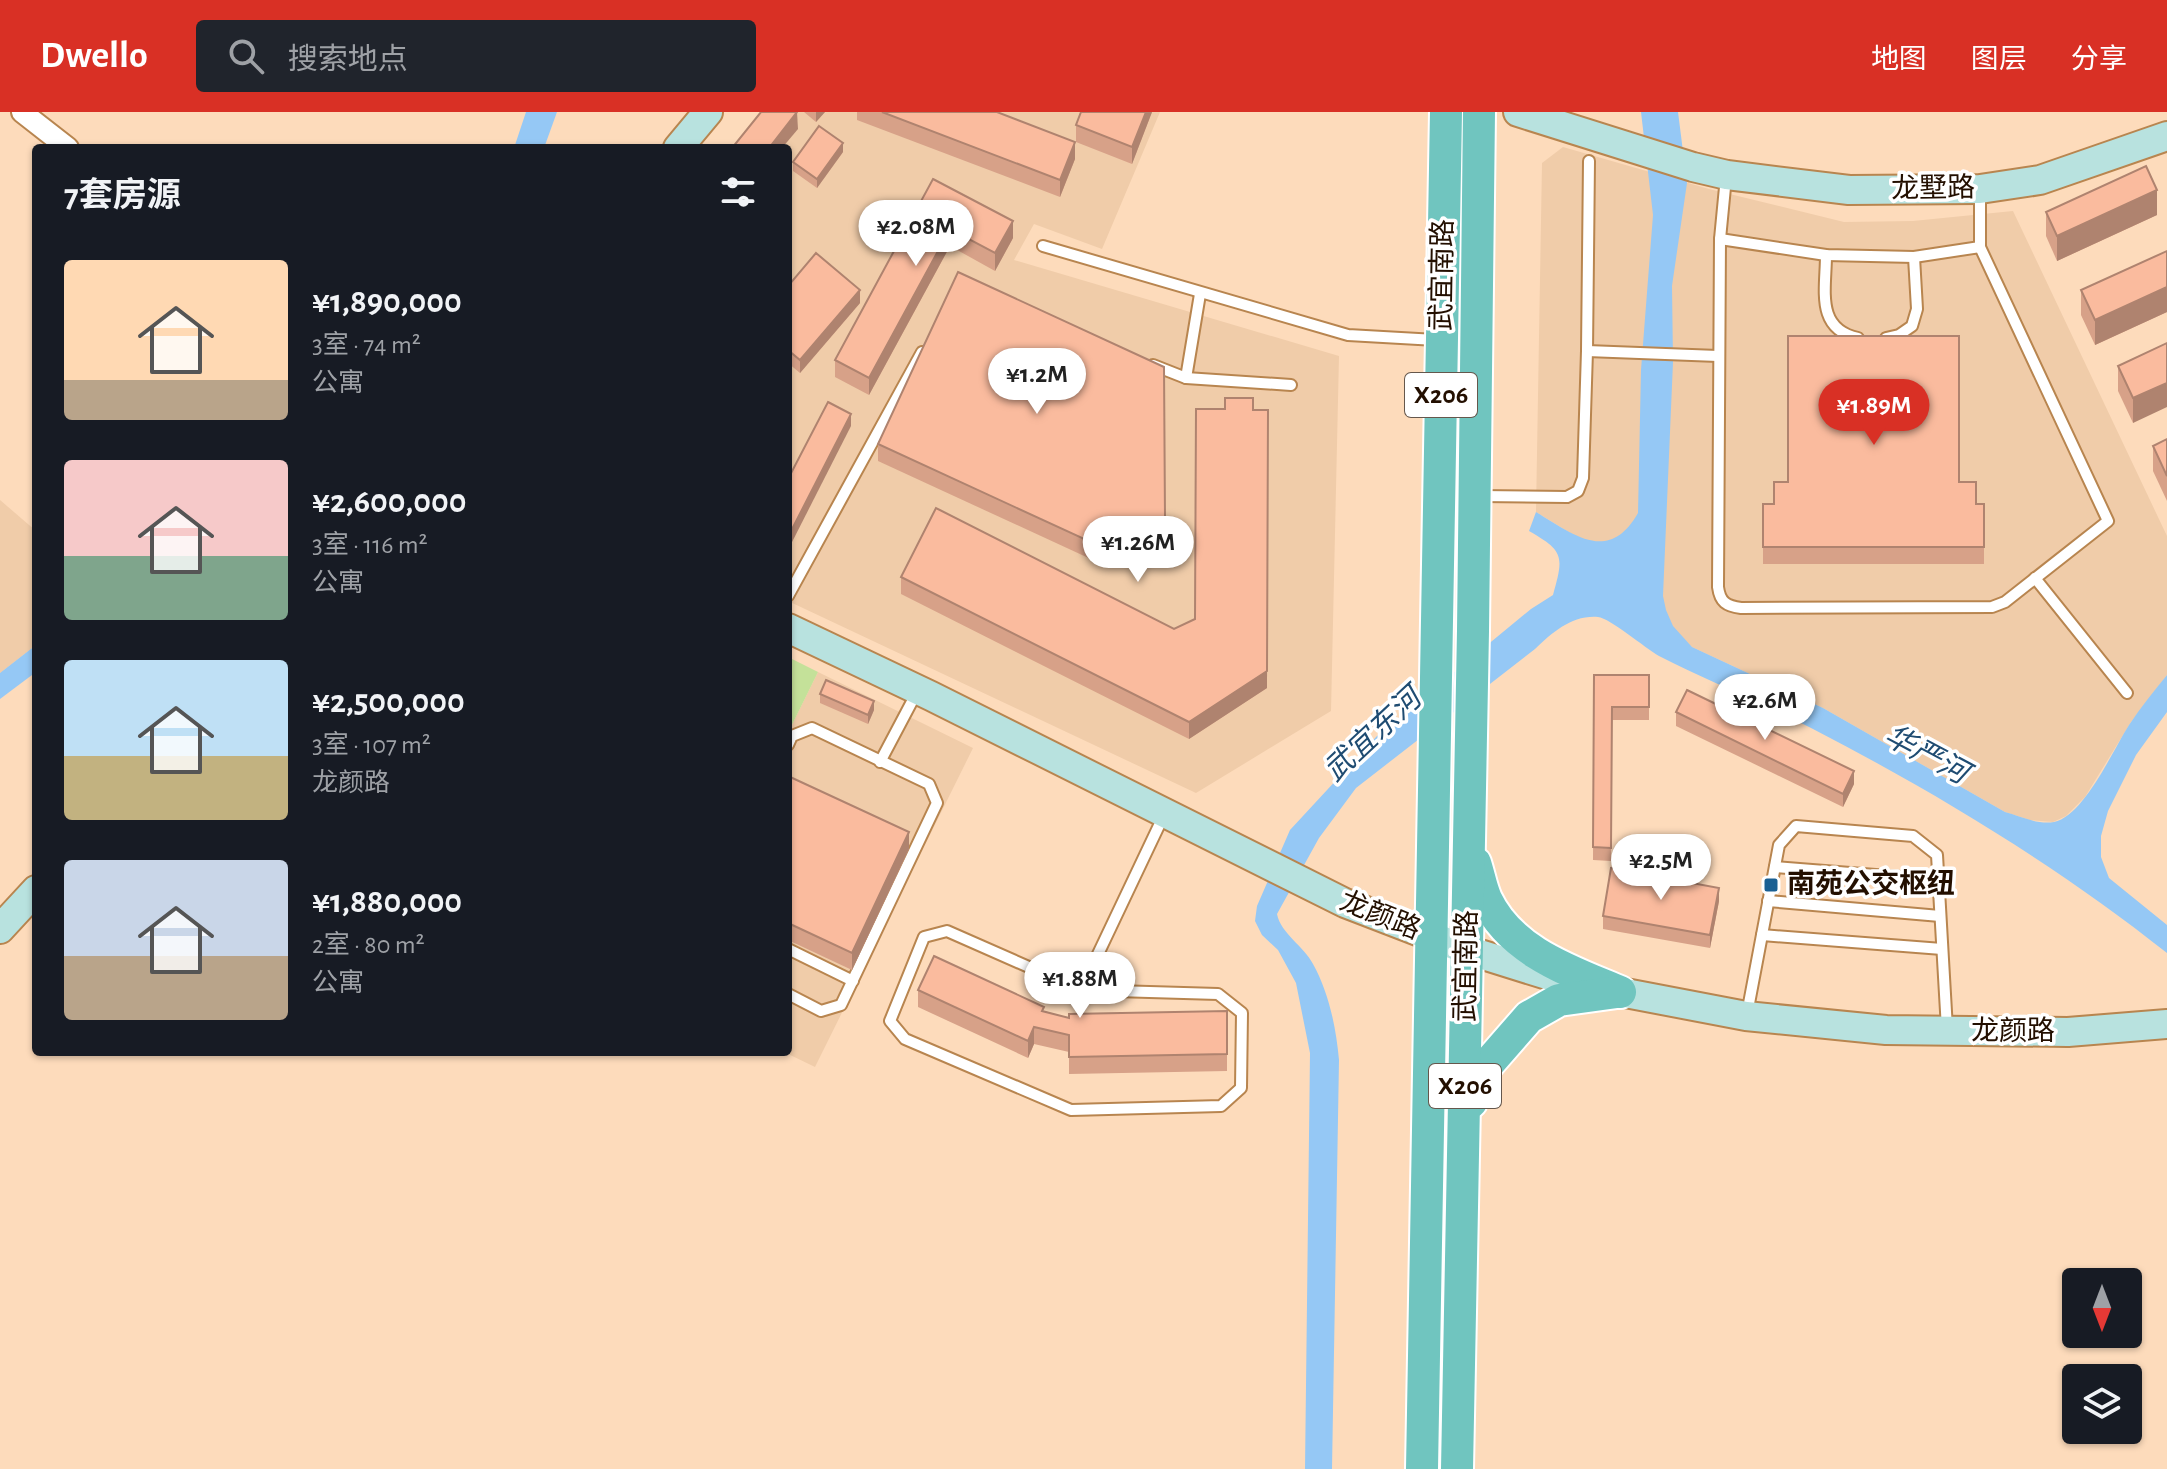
<!DOCTYPE html>
<html lang="zh">
<meta charset="utf-8">
<style>
body{margin:0;font-family:"Alegreya Sans","Noto Sans SC",sans-serif;background:#20242c;color:#f1f3f6;height:100vh;display:flex;flex-direction:column;font-size:30px;white-space:nowrap}
*{box-sizing:border-box;margin:0}
p{font-size:26px;color:#9ea1a6}
.icon{flex:none;width:44px;height:44px;fill:none;stroke:currentColor;stroke-width:2;stroke-linecap:round;stroke-linejoin:round}
.map{position:relative;flex:1;overflow:hidden}
.panel{position:absolute;left:32px;top:32px;width:760px;height:912px;display:flex;flex-direction:column;background:#171b24;border-radius:8px;box-shadow:0 2px 6px #0004}
.panel>*{flex:none}
.needle{width:52px;rotate:180deg}
.fabs{position:absolute;left:2062px;top:1156px;display:grid;gap:16px}
.fabs a{display:grid;place-items:center;width:80px;height:80px;border-radius:8px;background:#171b24;box-shadow:0 2px 6px #0004;font-size:40px}
.price{position:absolute;translate:-50% -68px;padding:0 18px;border-radius:28px;background:#fff;color:#222;font-size:26px;line-height:52px;filter:drop-shadow(0 2px 4px #0008)}
.price::after{content:'';position:absolute;left:50%;top:48px;width:24px;height:18px;margin-left:-12px;background:inherit;clip-path:polygon(0 0,100% 0,50% 100%)}
.price.active{background:#d93025;color:#fff}
ul{padding:0;list-style:none}
li{display:flex;align-items:center;gap:24px;height:200px;padding:0 32px}
li span{display:grid;place-items:center;flex:none;width:224px;height:160px;border-radius:8px;color:#555}
li>.icon{margin-inline-start:auto}
span .icon{width:96px;height:96px;fill:#fffc;stroke-width:1}
li b{font-size:34px}
h2{display:flex;justify-content:space-between;align-items:center;height:96px;padding:0 32px;font-size:34px}
header{display:flex;align-items:center;gap:48px;box-sizing:border-box;height:112px;padding:0 40px;background:#d93025;color:#fff}
header strong{font-size:38px}
nav{display:flex;gap:44px;margin-inline-start:auto;font-size:28px}
.search{width:560px;height:72px;background:#20242c;display:flex;align-items:center;gap:20px;box-sizing:border-box;padding:0 28px;border-radius:8px;color:#9ea1a6;font-size:30px}
.map>svg:first-child{display:block}
.built{fill:#f0cca9}
.green{fill:#c4e199}
.water{fill:#95c8f5}
.lines{fill:none;stroke-linecap:round;stroke-linejoin:round}
.lane-casing{stroke:#b8854f;stroke-width:14}
.street-casing{stroke:#b8854f;stroke-width:24}
.secondary-casing{stroke:#b8854f;stroke-width:32}
.primary-casing{stroke:#fff;stroke-width:36}
.lane{stroke:#fff;stroke-width:10}
.street{stroke:#fff;stroke-width:20}
.secondary{stroke:#b8e2df;stroke-width:28}
.primary{stroke:#70c5bf;stroke-width:32}
.wall{fill:#d7a188}
.shaded-wall{fill:#af836f}
.building{fill:#fabb9e;stroke:#af836f;stroke-width:2}
.poi-dot{fill:#195f93;stroke:#fff;stroke-width:3}
.labels{text-anchor:middle;dominant-baseline:central;stroke-width:7;stroke-linejoin:round;paint-order:stroke}
.shield{fill:#fff;stroke:#65574c;stroke-width:2}
.shield-label{font-size:26px;font-weight:bold;fill:#230f00}
.street-label{font-size:28px;fill:#230f00;stroke:#fff}
.poi-label{font-size:28px;font-weight:bold;fill:#230f00;stroke:#fff;text-anchor:start}
.water-label{font-size:30px;font-style:italic;fill:#1f4c72;stroke:#fff}
</style>
<header>
<strong>Dwello</strong>
<div class="search"><svg class="icon" aria-label="search" viewBox="0 0 24 24"><circle cx="10" cy="10" r="6"/><path d="M15 15l6 6"/></svg>搜索地点</div>
<nav><a>地图</a><a>图层</a><a>分享</a></nav>
</header>
<div class="map">
<svg width="2167" height="1357" viewBox="0 0 2167 1357">
<rect width="100%" height="100%" fill="#fddbbb"/>
<g class="built">
<polygon points="766,0 1160,0 1102,137 1034,112 1014,148 1339,244 1331,599 1196,681 788,489 788,36 735,36"/>
<polygon points="1563,35 1709,77 1844,110 1913,109 2013,99 2167,424 2167,563 2131,610 2085,685 2066,704 2053,710 2030,708 2005,700 1823,596 1692,535 1580,427 1536,400 1542,51"/>
<polygon points="0,388 36,419 36,533 0,561"/>
<polygon points="818,560 973,636 815,955 784,940 788,940 788,621"/>
</g>
<polygon class="green" points="788,545 818,560 788,621"/>
<g class="water">
<polygon points="526,0 557,0 544,36 514,36"/>
<path d="M1641 0H1678L1687 71 1672 174 1673 250 1663 484 1666 498 1673 514 1692 535 1823 596 2005 700C2020 704 2038 713 2054 710 2084 704 2113 638 2129 613 2141 595 2154 579 2167 563V600L2136 643 2108 699 2101 724V745L2109 766 2167 813V841C2059 755 1935 680 1813 617 1763 591 1710 570 1659 544 1645 536 1610 506 1598 505 1572 503 1553 520 1535 537L1356 676 1319 726 1277 802C1281 822 1304 834 1313 852 1329 881 1336 915 1339 948L1332 1357H1305L1310 941 1296 871 1278 838 1262 823 1255 809 1257 794 1290 718 1377 624 1531 497 1553 483C1564 444 1564 439 1529 419L1536 400C1574 423 1609 452 1638 401L1641 258 1653 103Z"/>
<polygon points="36,533 36,560 0,587 0,561"/>
</g>
<g class="lines">
<defs>
<g id="lane">
<path d="M1726 65 1720 127 1718 475C1720 490 1726 494 1741 496L1992 495 2005 490 2108 409 1980 135V79"/>
<polyline points="1720,127 1826,143 1914,145 1980,135"/>
<polyline points="1043,134 1348,223 1436,228"/>
<path d="M1826 143C1826 177 1815 217 1858 226"/>
<polyline points="1886,226 1899,223 1912,214 1917,197 1914,145"/>
<polyline points="1587,239 1718,244"/>
<polyline points="1153,253 1186,266 1291,273"/>
<polyline points="1186,266 1200,182"/>
<polyline points="1480,384 1567,385 1578,379 1583,366 1587,239 1589,49"/>
<polyline points="2035,466 2127,581"/>
<polyline points="788,484 922,240"/>
<polyline points="788,633 792,624 812,616 929,672 937,691 841,893 821,899 788,882"/>
<polyline points="880,650 917,580"/>
<polyline points="1775,755 1939,768"/>
<polyline points="1768,789 1940,804"/>
<polygon points="947,819 1081,878 1218,882 1242,901 1241,976 1221,994 1071,998 905,927 890,909 924,825"/>
<polyline points="1762,823 1942,837"/>
<polyline points="788,837 853,869"/>
<polyline points="1081,878 1164,703"/>
<polyline points="1747,902 1779,733 1796,714 1913,724 1937,743 1947,917"/>
</g>
<polyline id="street" points="22,0 68,36"/>
<g id="secondary">
<polyline points="1518,0 1693,55 1727,63 1849,78 1980,77 2040,68 2167,24"/>
<polyline points="678,36 708,0"/>
<polyline points="788,516 931,584 1345,791 1467,838 1573,871 1746,904 1886,918 2068,920 2167,912"/>
<polyline points="0,817 36,778"/>
</g>
<g id="primary">
<path d="M1475 751C1479 763 1481 776 1486 787 1511 840 1570 859 1620 880"/>
<polyline points="1471,990 1481,960 1529,905 1559,888 1617,880"/>
<polyline points="1422,1357 1446,0"/>
<polyline points="1457,1357 1473,519 1479,0"/>
</g>
</defs>
<use href="#lane" class="lane-casing"/>
<use href="#street" class="street-casing"/>
<use href="#secondary" class="secondary-casing"/>
<use href="#primary" class="primary-casing"/>
<use href="#lane" class="lane"/>
<use href="#street" class="street"/>
<use href="#secondary" class="secondary"/>
<use href="#primary" class="primary"/>
</g>
<g class="wall">
<polygon points="804,0 825,0 816,10"/>
<polygon points="857,0 997,0 1075,47 1060,85 857,8"/>
<polygon points="1081,0 1152,0 1132,52 1076,30 1076,13"/>
<polygon points="843,40 817,76 793,59 793,50"/>
<polygon points="933,67 1013,126 995,159 950,134 869,283 835,265 835,248"/>
<polygon points="2046,100 2157,103 2057,149 2046,124"/>
<polygon points="2167,139 2167,200 2095,233 2081,203 2081,178"/>
<polygon points="788,174 860,191 800,261 788,251"/>
<polygon points="2167,231 2133,311 2118,279 2118,254"/>
<polygon points="2167,327 2167,389 2153,359 2153,334"/>
<polygon points="878,332 1165,423 1108,455 878,349"/>
<polygon points="1959,370 1976,392 1984,392 1984,452 1763,452 1763,392 1774,392"/>
<polygon points="901,465 1174,517 1195,507 1267,576 1189,627 901,482"/>
<polygon points="1594,563 1649,563 1649,608 1612,608 1611,749 1593,748"/>
<polygon points="820,582 874,598 868,612 820,591"/>
<polygon points="1676,600 1854,672 1843,695 1676,614"/>
<polygon points="788,664 909,737 852,858 788,828"/>
<polygon points="1719,789 1710,836 1603,817 1603,804"/>
<polygon points="918,878 1044,899 1069,906 1227,899 1227,959 1069,962 1069,940 1034,932 1028,946 918,895"/>
</g>
<g class="shaded-wall">
<polygon points="797,0 798,17 782,36 769,36"/>
<polygon points="816,0 825,0 816,10"/>
<polygon points="1146,0 1152,0 1132,52 1132,35"/>
<polygon points="1075,30 1075,47 1060,85 1060,68"/>
<polygon points="843,31 843,40 817,76 817,67"/>
<polygon points="2157,78 2157,103 2057,149 2057,124"/>
<polygon points="1013,109 1013,126 995,159 995,141"/>
<polygon points="950,117 950,134 869,283 869,266"/>
<polygon points="2167,175 2167,200 2095,233 2095,208"/>
<polygon points="860,178 860,191 800,261 800,248"/>
<polygon points="2167,271 2167,295 2133,311 2133,286"/>
<polygon points="1268,298 1267,576 1189,627 1189,610"/>
<polygon points="851,302 851,314 788,438 788,425"/>
<polygon points="1165,406 1165,423 1108,455 1108,438"/>
<polygon points="874,589 874,598 868,612 868,603"/>
<polygon points="1854,659 1854,672 1843,695 1843,682"/>
<polygon points="909,720 909,737 852,858 852,841"/>
<polygon points="1719,776 1719,789 1710,836 1710,823"/>
<polygon points="1034,915 1034,932 1028,946 1028,929"/>
</g>
<g class="building">
<polygon points="761,0 797,0 769,36 732,36"/>
<polygon points="882,0 997,0 1075,30 1060,68"/>
<polygon points="1081,0 1146,0 1132,35 1076,13"/>
<polygon points="819,14 843,31 817,67 793,50"/>
<polygon points="2146,54 2157,78 2057,124 2046,100"/>
<polygon points="933,67 1013,109 995,141 950,117 869,266 835,248"/>
<polygon points="2167,139 2167,175 2095,208 2081,178"/>
<polygon points="816,141 860,178 800,248 788,238 788,174"/>
<polygon points="958,160 1164,255 1165,406 1108,438 878,332"/>
<polygon points="1788,224 1959,224 1959,370 1976,370 1976,392 1984,392 1984,435 1763,435 1763,392 1774,392 1774,370 1788,370"/>
<polygon points="2167,231 2167,271 2133,286 2118,254"/>
<polygon points="1225,286 1253,286 1253,298 1268,298 1267,559 1189,610 901,465 936,396 1174,517 1195,507 1196,297 1225,297"/>
<polygon points="828,290 851,302 788,425 788,367"/>
<polygon points="2167,327 2167,364 2153,334"/>
<polygon points="1594,563 1649,563 1649,595 1612,595 1611,736 1593,735"/>
<polygon points="826,568 874,589 868,603 820,582"/>
<polygon points="1687,578 1854,659 1843,682 1676,600"/>
<polygon points="788,664 909,720 852,841 788,811"/>
<polygon points="1611,756 1719,776 1710,823 1603,804"/>
<polygon points="934,844 1044,895 1042,899 1069,906 1069,902 1227,899 1227,942 1069,945 1069,923 1034,915 1028,929 918,878"/>
</g>
<rect class="poi-dot" x="1763" y="765" width="16" height="16" rx="4"/>
<g class="labels">
<g class="shield">
<rect x="1405" y="261" width="72" height="44" rx="6"/>
<rect x="1429" y="952" width="72" height="44" rx="6"/>
</g>
<g class="shield-label">
<text x="1441" y="283">X206</text>
<text x="1465" y="974">X206</text>
</g>
<g class="street-label">
<text transform="translate(1933 77) rotate(-1)">龙墅路</text>
<text transform="translate(1443 163) rotate(-89)">武宜南路</text>
<text transform="translate(1380 804) rotate(22)">龙颜路</text>
<text transform="translate(1467 854) rotate(-89)">武宜南路</text>
<text x="2013" y="920">龙颜路</text>
</g>
<g class="poi-label">
<text x="1787" y="773">南苑公交枢纽</text>
</g>
<g class="water-label">
<text transform="translate(1373 623) rotate(-43)">武宜东河</text>
<text transform="translate(1926 643) rotate(28)">华严河</text>
</g>
</g>
</svg>
<div class="fabs">
<a><svg class="needle" viewBox="-14 -14 28 28"><path d="M0-13l5 13h-10z" fill="#e53935"/><path d="M0 13l5-13h-10z" fill="#9ea1a6"/></svg></a>
<a><svg class="icon" aria-label="layers" viewBox="0 0 24 24"><path d="M12 4l9 5-9 5-9-5zM3 14l9 5 9-5"/></svg></a>
</div>
<b class="price" style="left:916px;top:156px">¥2.08M</b>
<b class="price" style="left:1037px;top:304px">¥1.2M</b>
<b class="price active" style="left:1874px;top:335px">¥1.89M</b>
<b class="price" style="left:1138px;top:472px">¥1.26M</b>
<b class="price" style="left:1765px;top:630px">¥2.6M</b>
<b class="price" style="left:1661px;top:790px">¥2.5M</b>
<b class="price" style="left:1080px;top:908px">¥1.88M</b>
<section class="panel">
<h2>7套房源<svg class="icon" aria-label="filters" viewBox="0 0 24 24"><path d="M4 7h16M4 17h16"/><circle cx="9" cy="7" r="2"/><circle cx="15" cy="17" r="2"/></svg></h2>
<ul>
<li><span style="background:linear-gradient(#ffd9b3 75%,#b9a48a 0)"><svg class="icon" aria-label="home" viewBox="0 0 24 24"><path d="M3 11l9-7 9 7M6 9v11h12V9"/></svg></span><div><b>¥1,890,000</b><p>3室 · 74 m²</p><p>公寓</p></div></li>
<li><span style="background:linear-gradient(#f6c9c9 60%,#7fa58c 0)"><svg class="icon" aria-label="home" viewBox="0 0 24 24"><path d="M3 11l9-7 9 7M6 9v11h12V9"/></svg></span><div><b>¥2,600,000</b><p>3室 · 116 m²</p><p>公寓</p></div></li>
<li><span style="background:linear-gradient(#bfe0f5 60%,#c2b280 0)"><svg class="icon" aria-label="home" viewBox="0 0 24 24"><path d="M3 11l9-7 9 7M6 9v11h12V9"/></svg></span><div><b>¥2,500,000</b><p>3室 · 107 m²</p><p>龙颜路</p></div></li>
<li><span style="background:linear-gradient(#c9d6e8 60%,#b9a48a 0)"><svg class="icon" aria-label="home" viewBox="0 0 24 24"><path d="M3 11l9-7 9 7M6 9v11h12V9"/></svg></span><div><b>¥1,880,000</b><p>2室 · 80 m²</p><p>公寓</p></div></li>
</ul>
</section>
</div>
